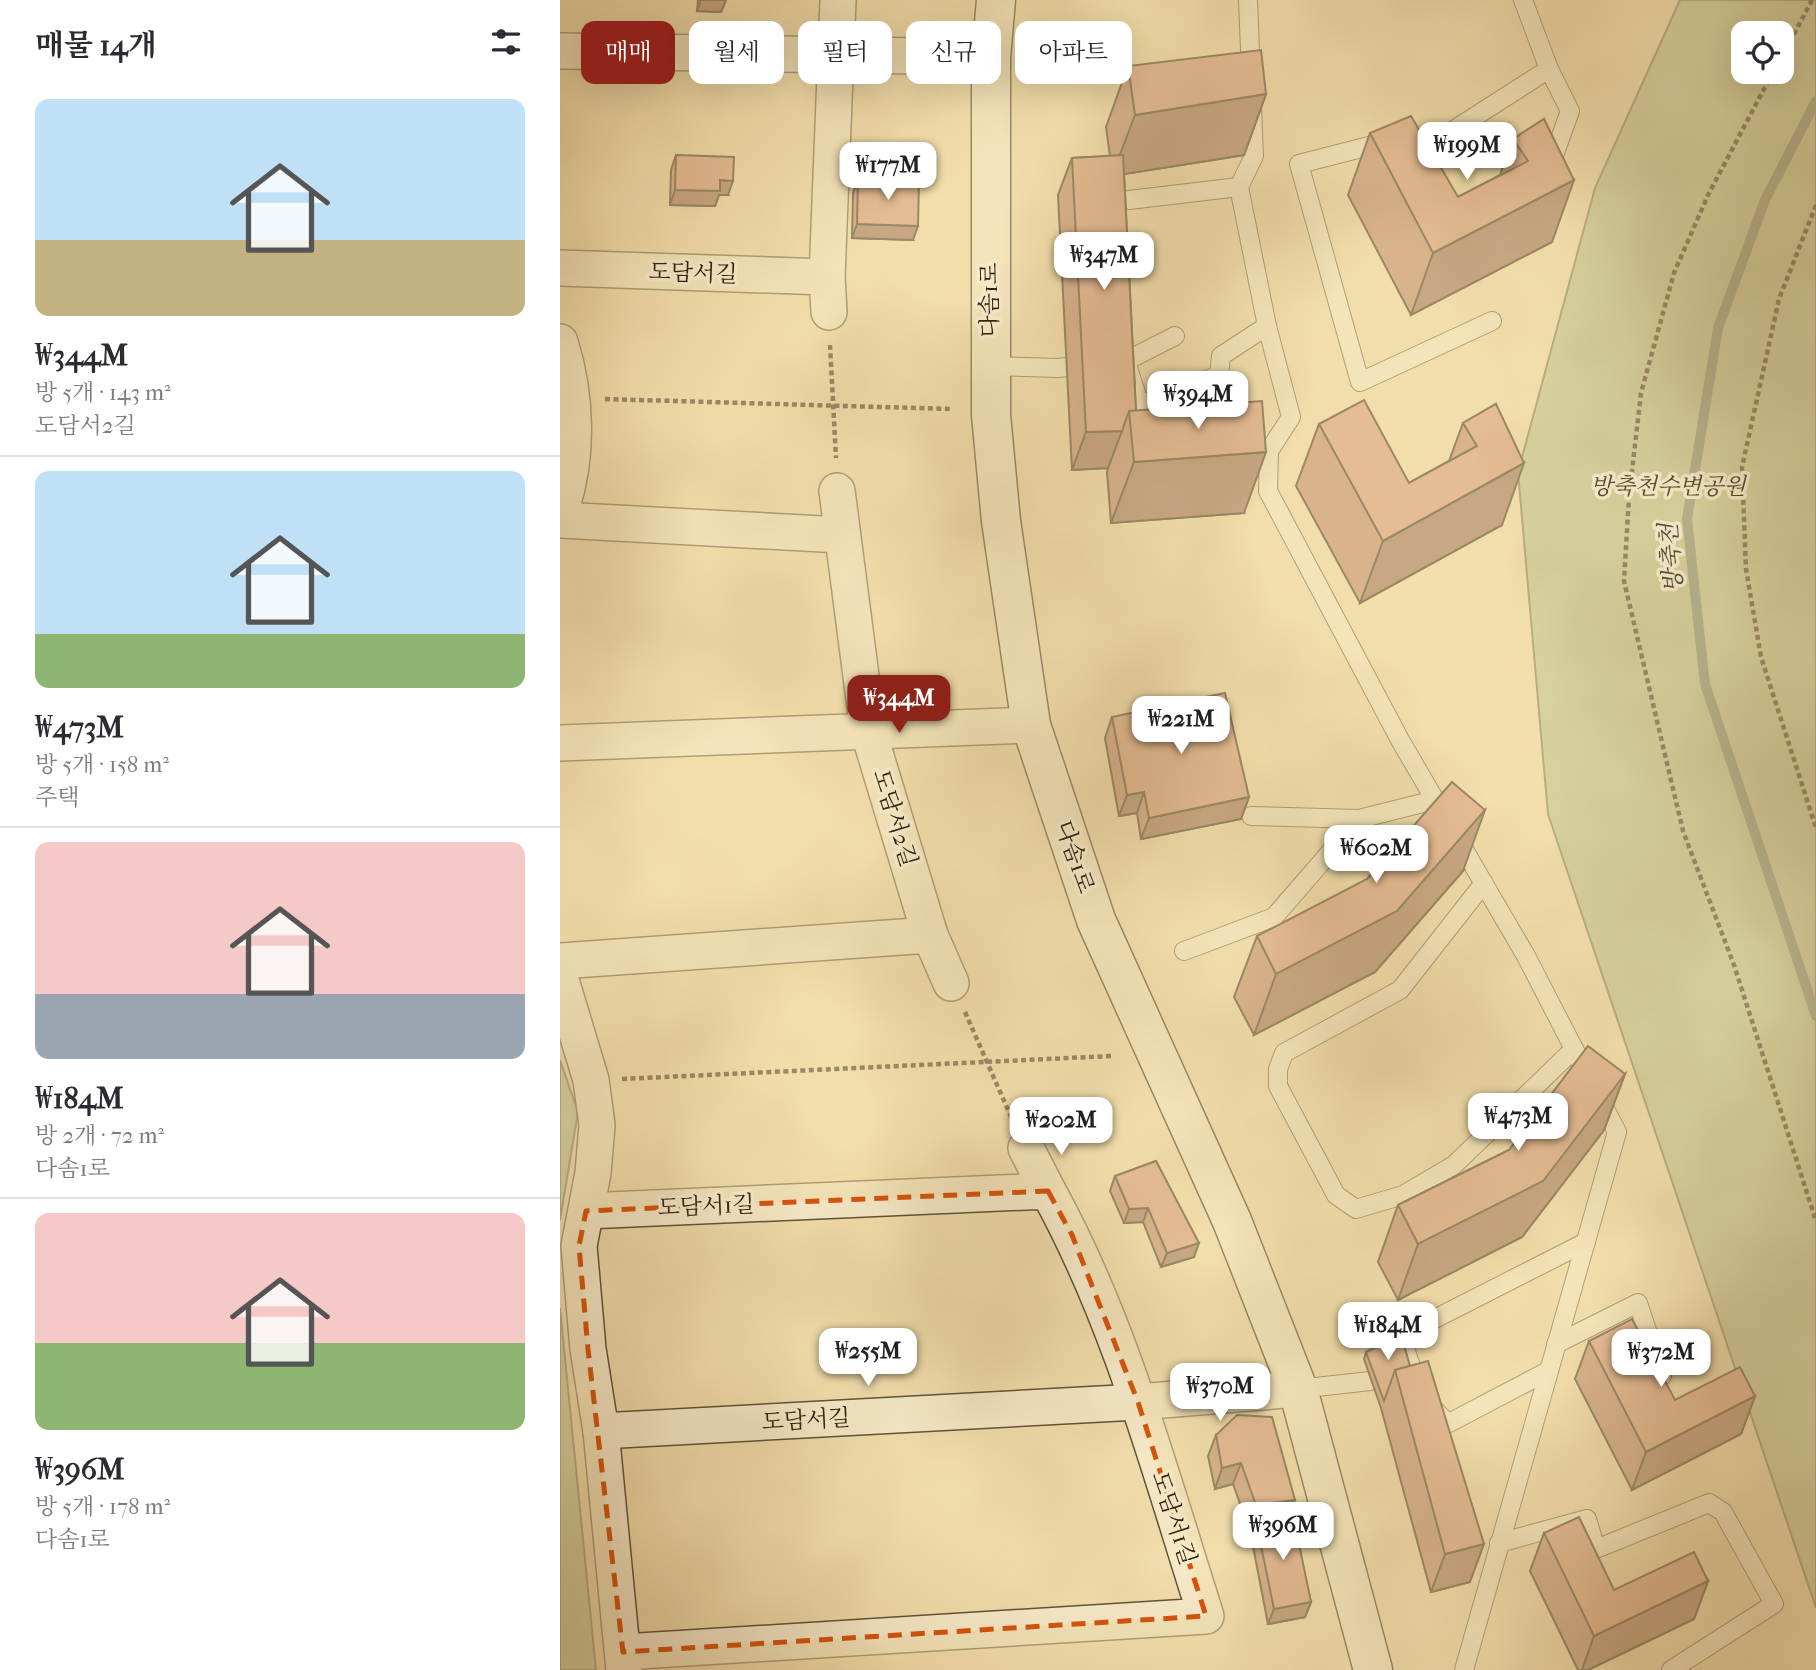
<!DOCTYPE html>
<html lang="ko">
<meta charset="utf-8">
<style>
body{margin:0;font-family:"IM FELL French Canon","Noto Serif KR",serif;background:#f7f7f7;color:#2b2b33;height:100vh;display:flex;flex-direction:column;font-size:26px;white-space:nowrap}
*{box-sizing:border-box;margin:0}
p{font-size:23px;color:#7c7c81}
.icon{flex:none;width:38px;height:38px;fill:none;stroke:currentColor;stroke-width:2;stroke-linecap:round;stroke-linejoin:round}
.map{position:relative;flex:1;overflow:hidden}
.details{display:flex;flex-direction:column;background:#fff;width:560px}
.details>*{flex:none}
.top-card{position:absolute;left:21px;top:21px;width:665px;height:63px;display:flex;gap:14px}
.controls{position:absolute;left:1171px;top:21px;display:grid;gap:14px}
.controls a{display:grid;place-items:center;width:63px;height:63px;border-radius:14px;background:#fff;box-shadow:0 7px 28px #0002;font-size:35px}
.price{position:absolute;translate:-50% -60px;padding:0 16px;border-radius:14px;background:#fff;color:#222;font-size:23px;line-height:46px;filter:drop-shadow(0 2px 4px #0008)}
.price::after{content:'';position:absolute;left:50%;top:42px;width:21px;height:16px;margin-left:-10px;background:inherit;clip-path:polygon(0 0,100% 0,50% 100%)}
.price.active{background:#8f2418;color:#fff}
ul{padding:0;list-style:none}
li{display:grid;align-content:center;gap:14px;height:371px;padding:0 35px}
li+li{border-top:2px solid #e1e1e2}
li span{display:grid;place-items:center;height:217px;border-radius:14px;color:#555}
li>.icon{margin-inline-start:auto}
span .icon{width:126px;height:126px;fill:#fffc;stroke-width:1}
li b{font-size:30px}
h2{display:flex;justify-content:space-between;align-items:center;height:84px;padding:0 35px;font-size:30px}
.tag{padding:0 24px;border-radius:14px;background:#fff;box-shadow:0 7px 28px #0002;font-size:24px;line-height:63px}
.tag.active{background:#8f2418;color:#fff}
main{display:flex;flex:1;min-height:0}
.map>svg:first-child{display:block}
.green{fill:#b7c28c;stroke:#74724e;stroke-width:2;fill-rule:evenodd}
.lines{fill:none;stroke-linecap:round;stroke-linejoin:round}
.stream{stroke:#707f6b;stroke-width:10}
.lane-casing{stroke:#605237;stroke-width:20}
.street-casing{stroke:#605237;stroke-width:38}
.secondary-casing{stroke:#302310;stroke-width:41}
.path{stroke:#302310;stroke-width:4.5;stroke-dasharray:5 3.5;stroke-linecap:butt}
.lane{stroke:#f7eac9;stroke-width:18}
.street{stroke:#f7eac9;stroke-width:35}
.secondary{stroke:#f7eac9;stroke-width:38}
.wall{fill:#b87e66;stroke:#302310;stroke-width:2}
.shaded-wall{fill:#966753;stroke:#302310;stroke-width:2}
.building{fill:#d69377;stroke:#302310;stroke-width:2}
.marked{fill:none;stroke:#d6540c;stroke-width:5;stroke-dasharray:14 9;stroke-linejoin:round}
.labels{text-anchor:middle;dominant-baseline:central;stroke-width:7;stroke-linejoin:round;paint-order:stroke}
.street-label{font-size:23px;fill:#302310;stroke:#f7eac9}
.park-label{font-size:23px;font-style:italic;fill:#524b2f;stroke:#f7eac9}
.water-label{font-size:24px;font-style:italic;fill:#50513d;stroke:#f7eac9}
</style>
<main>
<section class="details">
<h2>매물 14개<svg class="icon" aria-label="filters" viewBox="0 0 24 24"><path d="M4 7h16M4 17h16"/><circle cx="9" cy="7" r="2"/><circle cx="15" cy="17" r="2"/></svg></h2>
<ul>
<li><span style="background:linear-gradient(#bfe0f5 65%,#c2b280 0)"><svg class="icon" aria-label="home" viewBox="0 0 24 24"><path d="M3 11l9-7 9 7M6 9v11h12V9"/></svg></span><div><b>₩344M</b><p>방 5개 · 143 m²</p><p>도담서2길</p></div></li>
<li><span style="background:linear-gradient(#bfe0f5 75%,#8fb573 0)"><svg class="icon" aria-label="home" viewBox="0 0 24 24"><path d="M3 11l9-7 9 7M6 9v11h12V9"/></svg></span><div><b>₩473M</b><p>방 5개 · 158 m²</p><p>주택</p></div></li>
<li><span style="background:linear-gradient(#f6c9c9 70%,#9aa5b1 0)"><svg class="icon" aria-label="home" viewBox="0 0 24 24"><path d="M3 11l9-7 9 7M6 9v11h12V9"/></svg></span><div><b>₩184M</b><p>방 2개 · 72 m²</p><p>다솜1로</p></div></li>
<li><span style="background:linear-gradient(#f6c9c9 60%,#8fb573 0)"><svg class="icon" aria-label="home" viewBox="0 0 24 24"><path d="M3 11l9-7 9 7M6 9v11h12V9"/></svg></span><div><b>₩396M</b><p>방 5개 · 178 m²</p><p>다솜1로</p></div></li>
</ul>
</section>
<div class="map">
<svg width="1256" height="1670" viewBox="0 0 1256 1670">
<rect width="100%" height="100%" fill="#f2deac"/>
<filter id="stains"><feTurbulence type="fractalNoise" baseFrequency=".00286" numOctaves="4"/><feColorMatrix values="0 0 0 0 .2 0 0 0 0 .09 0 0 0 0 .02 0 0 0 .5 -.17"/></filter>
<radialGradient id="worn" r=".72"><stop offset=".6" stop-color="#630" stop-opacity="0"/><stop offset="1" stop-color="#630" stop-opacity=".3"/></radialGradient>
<g class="green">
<path d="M1120 0H1256V1608L988 814 958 472 1035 188ZM1183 33H1222V72H1183Z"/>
<polygon points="0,1060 18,1112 0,1220"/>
<polygon points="0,1308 36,1670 0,1670"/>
</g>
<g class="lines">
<polyline class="stream" points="1256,101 1205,200 1158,328 1127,519 1145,684 1256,1016"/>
<defs>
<g id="lane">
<polyline points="688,0 691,75"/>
<polyline points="963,0 989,69 1010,111 989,169"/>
<polyline points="692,106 694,156 679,187 707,326 731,417 709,451 708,491 840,740 966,956 1057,1132 904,1670"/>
<polyline points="569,200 679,187"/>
<polyline points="932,321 800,382 739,164 813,145 858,153 989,69"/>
<polyline points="430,366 498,368 566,361 615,336"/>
<polyline points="568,368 580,405 659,375 681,425"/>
<polyline points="659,375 661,356 707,326"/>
<polyline points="691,816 799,819 875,800"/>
<polyline points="924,883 840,990 724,1053 718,1069 718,1086 776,1195 796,1209 843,1195 894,1165 1014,1049"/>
<polyline points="624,951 714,917 799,819"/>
<polyline points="996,1344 1078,1303 1102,1376"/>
<path d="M988 1371 889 1423C861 1404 851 1367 841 1336L1026 1242"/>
<polyline points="738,1389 810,1381 831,1374"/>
<polyline points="939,1543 1027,1519 1036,1549 1149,1503 1163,1512 1214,1604 1111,1670"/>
</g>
<g id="street">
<polyline points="0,51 431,57"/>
<polyline points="0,268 267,277"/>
<polyline points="269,312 267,277 278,0"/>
<path d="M0 342C17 397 19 458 0 512"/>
<polyline points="277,491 308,730 370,935 391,983"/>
<polyline points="0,520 281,535"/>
<polyline points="0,743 471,725"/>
<polyline points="0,961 370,935"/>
<polyline points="0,977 31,1080 37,1125 33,1173 19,1246 28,1349 41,1431 64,1670"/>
<polyline points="466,1148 488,1191"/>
<path d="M26 1211 488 1191C561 1323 600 1473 646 1616L63 1652"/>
<polyline points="41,1431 578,1402 738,1389"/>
</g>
<polyline id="secondary" points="436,0 431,57 431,415 441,521 471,725 536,920 672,1221 738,1389 813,1670"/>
</defs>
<use href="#lane" class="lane-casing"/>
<use href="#street" class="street-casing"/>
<use href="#secondary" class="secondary-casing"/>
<g class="path">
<polyline points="1222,57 1252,0"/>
<polyline points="1213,72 1148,195 1114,273 1081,393 1069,497 1064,581 1123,831 1174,965 1256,1221"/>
<polyline points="1256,205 1219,299 1182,467 1186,569 1201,657 1256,828"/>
<polyline points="270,345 276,458"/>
<polyline points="45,399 390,409"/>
<polyline points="405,1012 452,1119"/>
<polyline points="62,1079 551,1056"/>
</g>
<use href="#lane" class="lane"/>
<use href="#street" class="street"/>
<use href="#secondary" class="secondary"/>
</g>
<g class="wall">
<polygon points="138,0 166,0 161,12 137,11"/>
<polygon points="568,66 706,94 684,155 564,174 576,411 684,513 551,523 547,472 548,468 512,470 498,195 512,158 550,156 546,127"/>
<polygon points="984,119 992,242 851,315 788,195 810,133 898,197 940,175 953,139"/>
<polygon points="116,155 168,195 159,195 155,206 110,205 111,170"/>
<polygon points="298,179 353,240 292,238 293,193"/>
<polygon points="936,404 942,525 800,603 736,486 759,424 849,483 889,461 903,423"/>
<polygon points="552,717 689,797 681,819 581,839 577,813 559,816 545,738"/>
<polygon points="903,871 815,972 694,1035 674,997 697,936"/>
<polygon points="1065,1074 1044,1130 962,1237 838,1300 818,1262 838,1205 949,1150"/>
<polygon points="596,1161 634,1257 601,1267 583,1222 564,1223 550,1191 555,1176"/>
<polygon points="841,1335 910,1582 871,1592 821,1408 804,1359 806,1352"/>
<polygon points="1029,1341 1115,1400 1195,1396 1181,1434 1072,1490 1015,1379"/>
<polygon points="656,1435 729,1515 751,1602 745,1617 708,1624 691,1536 695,1525 688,1526 673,1484 655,1489 648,1456"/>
<polygon points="984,1533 1054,1590 1148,1581 1134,1619 1028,1670 1018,1670 970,1571"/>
</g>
<g class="shaded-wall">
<polygon points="141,0 166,0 161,12 137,11"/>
<polygon points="706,94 684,155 552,176 575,115"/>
<polygon points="160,180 173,181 168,195 159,195 155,206 110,205 115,190"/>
<polygon points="1014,180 992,242 851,315 873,253"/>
<polygon points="297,224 358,226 353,240 292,238"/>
<polygon points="562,431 548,468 512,470 526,432"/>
<polygon points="706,452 684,513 551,523 574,462"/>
<polygon points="964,463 942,525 800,603 823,541"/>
<polygon points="584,792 577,813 559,816 567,795"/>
<polygon points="689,797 681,819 581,839 589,818"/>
<polygon points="925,810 903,871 815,972 694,1035 716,974"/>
<polygon points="1065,1074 1044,1130 962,1237 838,1300 858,1244"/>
<polygon points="588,1208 583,1222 564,1223 569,1209"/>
<polygon points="639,1243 634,1257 601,1267 607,1253"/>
<polygon points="1195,1396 1181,1434 1072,1490 1086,1452"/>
<polygon points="681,1463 673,1484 655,1489 662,1468"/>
<polygon points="735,1500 727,1521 696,1521 695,1525 688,1526 696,1505"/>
<polygon points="924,1544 910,1582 871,1592 885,1554"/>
<polygon points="1148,1581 1134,1619 1028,1670 1022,1670 1034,1636"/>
<polygon points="751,1602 745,1617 708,1624 714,1609"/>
</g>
<g class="building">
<polygon points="701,50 706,94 575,115 568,66"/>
<polygon points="851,116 898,197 968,161 953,139 984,119 1014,180 873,253 810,133"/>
<polygon points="116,155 174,157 173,181 160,180 160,191 115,190"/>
<polygon points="563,155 576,411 569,411 562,431 526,432 512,158"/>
<polygon points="298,179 359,181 358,226 297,224"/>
<polygon points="804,400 849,483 917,446 903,423 936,404 964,463 823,541 759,424"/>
<polygon points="702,401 706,452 574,462 569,411"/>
<polygon points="665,693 689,797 589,818 584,792 567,795 552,717"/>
<polygon points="892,782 925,810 837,911 716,974 697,936 807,879"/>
<polygon points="1028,1046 1065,1074 983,1181 858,1244 838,1205 949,1150"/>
<polygon points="596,1161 639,1243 607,1253 588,1208 569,1209 555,1176"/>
<polygon points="1072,1319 1115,1400 1180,1367 1195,1396 1086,1452 1029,1341"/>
<polygon points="841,1335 850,1366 835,1370 824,1401 806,1352"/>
<polygon points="868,1361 924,1544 885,1554 835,1370"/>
<polygon points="677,1415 712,1417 735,1500 696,1505 681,1463 662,1468 656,1435"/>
<polygon points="733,1515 751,1602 714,1609 696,1521"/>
<polygon points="1019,1517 1054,1590 1134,1552 1148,1581 1034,1636 984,1533"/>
</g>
<path d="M0 0H1256V1670H0ZM488 1191 512 1235 578 1402 646 1616 63 1652 28 1349 19 1246 26 1211Z" fill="#f2deac" fill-opacity=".55" fill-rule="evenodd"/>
<path class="marked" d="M488 1191 512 1235 578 1402 646 1616 63 1652 28 1349 19 1246 26 1211Z"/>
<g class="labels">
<g class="street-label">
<text transform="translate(133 273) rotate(2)">도담서길</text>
<text transform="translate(429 300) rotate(-90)">다솜1로</text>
<text transform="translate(335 818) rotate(73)">도담서2길</text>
<text transform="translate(515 857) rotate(71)">다솜1로</text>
<text transform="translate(146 1206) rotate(-2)">도담서1길</text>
<text transform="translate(246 1420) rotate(-3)">도담서길</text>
<text transform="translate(614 1518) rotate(72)">도담서1길</text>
</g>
<g class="park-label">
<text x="1108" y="486">방축천수변공원</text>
</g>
<g class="water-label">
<text transform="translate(1111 558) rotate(-95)">방축천</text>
</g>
</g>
<rect width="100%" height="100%" filter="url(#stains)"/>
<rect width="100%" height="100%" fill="url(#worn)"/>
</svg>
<div class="controls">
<a><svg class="icon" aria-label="locate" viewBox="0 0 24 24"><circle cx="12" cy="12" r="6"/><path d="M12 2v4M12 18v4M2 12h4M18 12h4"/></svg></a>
</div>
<b class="price" style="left:907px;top:182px">₩199M</b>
<b class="price" style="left:328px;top:202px">₩177M</b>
<b class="price" style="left:544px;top:292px">₩347M</b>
<b class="price" style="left:638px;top:431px">₩394M</b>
<b class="price active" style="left:339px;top:735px">₩344M</b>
<b class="price" style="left:621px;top:756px">₩221M</b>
<b class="price" style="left:816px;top:885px">₩602M</b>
<b class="price" style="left:958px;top:1153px">₩473M</b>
<b class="price" style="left:501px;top:1157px">₩202M</b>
<b class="price" style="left:828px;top:1362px">₩184M</b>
<b class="price" style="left:308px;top:1388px">₩255M</b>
<b class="price" style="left:1101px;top:1389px">₩372M</b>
<b class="price" style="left:660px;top:1423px">₩370M</b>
<b class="price" style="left:723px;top:1562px">₩396M</b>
<div class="top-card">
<a class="tag active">매매</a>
<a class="tag">월세</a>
<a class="tag">필터</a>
<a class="tag">신규</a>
<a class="tag">아파트</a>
</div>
</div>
</main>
